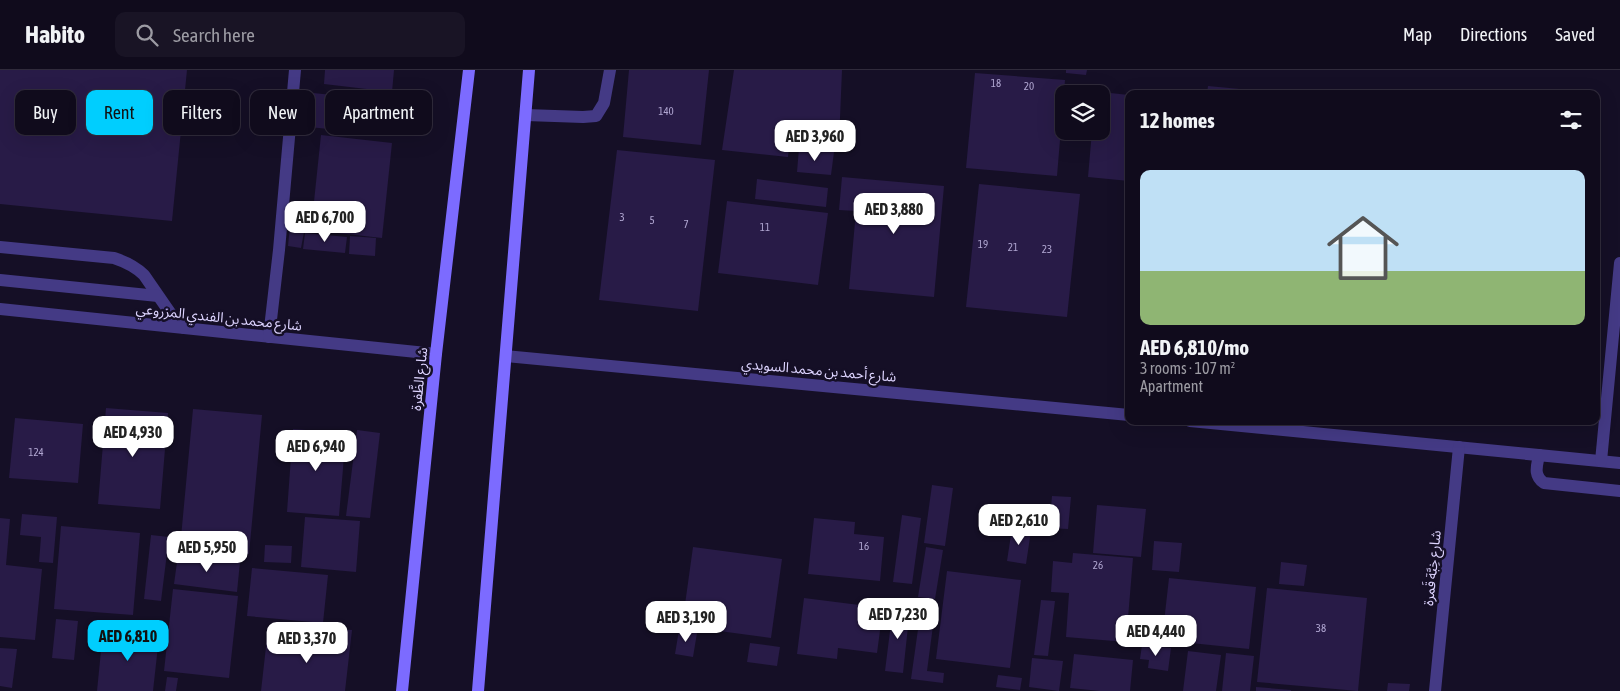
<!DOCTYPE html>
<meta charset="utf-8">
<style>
body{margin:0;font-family:"Asap Condensed","Noto Sans Arabic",sans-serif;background:#191425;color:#f1f3f6;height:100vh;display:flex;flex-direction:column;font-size:19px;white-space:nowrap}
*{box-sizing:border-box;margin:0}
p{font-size:16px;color:#9c9ba3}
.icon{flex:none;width:28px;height:28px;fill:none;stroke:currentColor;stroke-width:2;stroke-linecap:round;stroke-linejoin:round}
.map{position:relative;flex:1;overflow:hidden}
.drawer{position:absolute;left:1125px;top:20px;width:475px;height:335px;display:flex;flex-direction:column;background:#100b1c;border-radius:10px;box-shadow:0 5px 20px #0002,0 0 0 1px #302b3b}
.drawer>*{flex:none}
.banner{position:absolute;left:15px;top:20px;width:475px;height:45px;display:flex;gap:10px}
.controls{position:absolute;left:1055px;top:15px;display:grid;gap:10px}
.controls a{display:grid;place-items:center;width:55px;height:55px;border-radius:10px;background:#100b1c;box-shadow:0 5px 20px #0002,0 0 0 1px #302b3b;font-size:25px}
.price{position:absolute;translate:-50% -42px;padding:0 11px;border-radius:10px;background:#fff;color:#222;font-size:16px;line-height:32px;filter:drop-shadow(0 1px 2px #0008)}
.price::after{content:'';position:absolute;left:50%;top:30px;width:15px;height:11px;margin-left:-8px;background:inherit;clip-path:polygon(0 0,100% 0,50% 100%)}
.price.active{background:#00cefe;color:#111}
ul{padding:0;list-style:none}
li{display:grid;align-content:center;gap:10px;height:265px;padding:0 15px}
li span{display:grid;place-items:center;height:155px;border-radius:10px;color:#555}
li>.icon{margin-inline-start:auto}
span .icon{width:90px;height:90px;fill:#fffc;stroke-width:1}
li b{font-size:21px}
h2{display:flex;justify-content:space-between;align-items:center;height:60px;padding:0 15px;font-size:21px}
.tag{padding:0 18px;border-radius:10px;background:#100b1c;box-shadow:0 5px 20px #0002,0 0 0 1px #302b3b;font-size:18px;line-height:45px}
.tag.active{background:#00cefe;color:#111}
header{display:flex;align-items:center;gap:30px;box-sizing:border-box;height:70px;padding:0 25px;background:#100b1c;border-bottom:1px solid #302b3b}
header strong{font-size:24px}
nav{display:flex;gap:28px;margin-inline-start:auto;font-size:18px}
.search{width:350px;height:45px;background:#191425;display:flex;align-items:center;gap:12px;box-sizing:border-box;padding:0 18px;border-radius:10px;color:#9c9ba3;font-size:19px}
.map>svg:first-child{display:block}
.building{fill:#281b47}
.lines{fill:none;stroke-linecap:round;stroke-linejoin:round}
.lane{stroke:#443a85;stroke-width:12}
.street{stroke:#443a85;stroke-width:12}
.secondary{stroke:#7c6bff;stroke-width:12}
.labels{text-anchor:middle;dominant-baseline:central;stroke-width:5;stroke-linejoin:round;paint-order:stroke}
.number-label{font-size:11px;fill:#b0a6d1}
.street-label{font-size:14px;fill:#ddd4ff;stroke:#150f26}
</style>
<header>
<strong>Habito</strong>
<div class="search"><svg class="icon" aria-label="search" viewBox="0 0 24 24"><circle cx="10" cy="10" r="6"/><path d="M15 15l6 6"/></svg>Search here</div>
<nav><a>Map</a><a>Directions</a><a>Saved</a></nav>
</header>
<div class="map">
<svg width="1620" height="621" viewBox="0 0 1620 621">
<rect width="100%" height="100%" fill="#150f26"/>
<g class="building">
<polygon points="0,0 187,0 172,151 0,134"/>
<polygon points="325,0 394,0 392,22 324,14"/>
<polygon points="629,0 709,0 701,75 623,67"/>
<polygon points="734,0 842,0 839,72 790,69 788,87 722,80"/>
<polygon points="1066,0 1087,0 1086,5 1066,3"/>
<polygon points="975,3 1065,10 1057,106 966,98"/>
<polygon points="1208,16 1240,19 1240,24 1207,24"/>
<polygon points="1101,22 1129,25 1129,111 1088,107 1092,61 1101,61"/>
<polygon points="313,23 382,30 378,64 309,57"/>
<polygon points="321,65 392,73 382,168 311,160"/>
<polygon points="799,78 834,82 831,105 797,102"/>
<polygon points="617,80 715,90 698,241 599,230"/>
<polygon points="842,107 944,116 934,227 849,219 856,141 839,140"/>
<polygon points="757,109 828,118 826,137 755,129"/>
<polygon points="979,114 1080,124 1067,247 966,237"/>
<polygon points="727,131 828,143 818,215 718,203"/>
<polygon points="290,155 305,157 301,178 288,176"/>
<polygon points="305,163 347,167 345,183 303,179"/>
<polygon points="350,166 376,168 375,186 349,184"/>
<polygon points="106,338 168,343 160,439 98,434"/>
<polygon points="193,339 262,345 249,484 180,478"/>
<polygon points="15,348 83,354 78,413 9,408"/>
<polygon points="293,359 346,363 339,446 287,442"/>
<polygon points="357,360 380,363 370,448 346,446"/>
<polygon points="932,415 953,418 945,476 924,473"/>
<polygon points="1052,426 1071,427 1068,459 1049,458"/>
<polygon points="1097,435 1146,439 1141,487 1093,483"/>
<polygon points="22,444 57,447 53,493 39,492 41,467 20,465"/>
<polygon points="902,445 921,448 912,514 893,512"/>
<polygon points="305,447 360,451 356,502 301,497"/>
<polygon points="0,448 10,449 6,495 42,499 35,570 0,567"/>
<polygon points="814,448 855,452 854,464 884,467 880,511 808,504"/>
<polygon points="61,456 140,463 133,545 54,539"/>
<polygon points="1012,458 1031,461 1026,494 1007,491"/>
<polygon points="151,465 169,467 161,531 144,529"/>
<polygon points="1154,471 1182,473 1179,502 1152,500"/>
<polygon points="265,475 292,476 291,493 264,492"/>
<polygon points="693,477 782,489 771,568 682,556"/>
<polygon points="926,477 943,480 935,529 918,527"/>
<polygon points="1073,483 1133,488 1126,572 1066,567 1069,523 1051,522 1053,491 1072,493"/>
<polygon points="178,485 240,492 237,522 174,514"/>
<polygon points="1281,492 1307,495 1304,516 1279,514"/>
<polygon points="252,498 328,505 323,553 247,546"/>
<polygon points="947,501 1021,510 1010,598 936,589"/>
<polygon points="1169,508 1256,517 1249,579 1162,570"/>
<polygon points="1267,518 1367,528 1358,621 1257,612"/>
<polygon points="173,519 238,526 229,608 164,601"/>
<polygon points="804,528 883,538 877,583 838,578 837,589 797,584"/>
<polygon points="1041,530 1055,531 1048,586 1034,585"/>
<polygon points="922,531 936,533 927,601 944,603 943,613 911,609"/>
<polygon points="893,537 910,538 903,603 885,601"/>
<polygon points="56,549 78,551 74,590 52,588"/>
<polygon points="331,558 352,560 345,621 261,621 267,568 329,575"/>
<polygon points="679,560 697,563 693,587 675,584"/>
<polygon points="103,561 159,567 153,621 97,621"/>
<polygon points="750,573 780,577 777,596 747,592"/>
<polygon points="1142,575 1171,578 1168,601 1148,598 1149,590 1140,589"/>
<polygon points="0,578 17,579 12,618 0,616"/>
<polygon points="1188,581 1221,585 1216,621 1183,621"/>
<polygon points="1226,583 1254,586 1250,621 1222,621"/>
<polygon points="1074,584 1133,590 1130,621 1100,621 1070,618"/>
<polygon points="1032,588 1063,591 1059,621 1029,617"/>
<polygon points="998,605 1022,608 1020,620 996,617"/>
<polygon points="167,607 178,608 176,621 165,621"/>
<polygon points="1388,613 1410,614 1409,621 1387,621"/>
<polygon points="1256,617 1291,620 1291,621 1256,621"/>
</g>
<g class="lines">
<g class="lane">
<polyline points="526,45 583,47 596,46 604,33 610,0"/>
<path d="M0 177 114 188C126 192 136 197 144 205L173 247 184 258"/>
<polyline points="0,210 158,226"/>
<path d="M1539 385C1537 396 1533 405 1544 413L1620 421"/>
</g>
<g class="street">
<polyline points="0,239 436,284"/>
<polyline points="269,267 279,180 295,0"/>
<polyline points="506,286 1129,345"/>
<polyline points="1190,351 1620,393"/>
<polyline points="1601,391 1620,193"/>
<polyline points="1435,621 1459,377"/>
</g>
<g class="secondary">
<polyline points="402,621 436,284 469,0"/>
<polyline points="478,621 529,0"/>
</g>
</g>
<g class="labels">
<g class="number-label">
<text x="996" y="13">18</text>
<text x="1029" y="16">20</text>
<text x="666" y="41">140</text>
<text x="622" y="147">3</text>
<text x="652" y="150">5</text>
<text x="686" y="154">7</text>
<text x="765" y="157">11</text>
<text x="983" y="174">19</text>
<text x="1013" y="177">21</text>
<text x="1047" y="179">23</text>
<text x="36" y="382">124</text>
<text x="864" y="476">16</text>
<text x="1098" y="495">26</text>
<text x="1321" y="558">38</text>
</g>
<g class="street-label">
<text transform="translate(219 247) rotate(6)">شارع محمد بن الفندي المزروعي</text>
<text transform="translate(819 300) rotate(5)">شارع أحمد بن محمد السويدي</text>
<text transform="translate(419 309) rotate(-84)">شارع الظَّفرة</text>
<text transform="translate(1432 498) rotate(-84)">شارع خِبَّة قَمرة</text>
</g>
</g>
</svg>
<div class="controls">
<a><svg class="icon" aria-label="layers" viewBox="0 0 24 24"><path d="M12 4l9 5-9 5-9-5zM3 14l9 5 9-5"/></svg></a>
</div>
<b class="price" style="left:815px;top:92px">AED 3,960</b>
<b class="price" style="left:894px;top:165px">AED 3,880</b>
<b class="price" style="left:325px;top:173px">AED 6,700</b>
<b class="price" style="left:133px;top:388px">AED 4,930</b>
<b class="price" style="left:316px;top:402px">AED 6,940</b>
<b class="price" style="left:1019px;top:476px">AED 2,610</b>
<b class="price" style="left:207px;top:503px">AED 5,950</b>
<b class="price" style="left:898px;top:570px">AED 7,230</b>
<b class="price" style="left:686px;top:573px">AED 3,190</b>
<b class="price" style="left:1156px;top:587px">AED 4,440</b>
<b class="price active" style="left:128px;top:592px">AED 6,810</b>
<b class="price" style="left:307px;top:594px">AED 3,370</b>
<div class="banner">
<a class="tag">Buy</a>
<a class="tag active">Rent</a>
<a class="tag">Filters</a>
<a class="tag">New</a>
<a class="tag">Apartment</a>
</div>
<section class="drawer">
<h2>12 homes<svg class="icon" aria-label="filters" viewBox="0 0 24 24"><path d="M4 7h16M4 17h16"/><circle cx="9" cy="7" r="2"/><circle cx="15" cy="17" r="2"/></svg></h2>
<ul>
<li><span style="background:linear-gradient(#bfe0f5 65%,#8fb573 0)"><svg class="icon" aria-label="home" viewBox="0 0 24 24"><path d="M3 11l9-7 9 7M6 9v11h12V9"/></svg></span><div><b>AED 6,810/mo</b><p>3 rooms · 107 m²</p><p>Apartment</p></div></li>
</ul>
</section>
</div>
